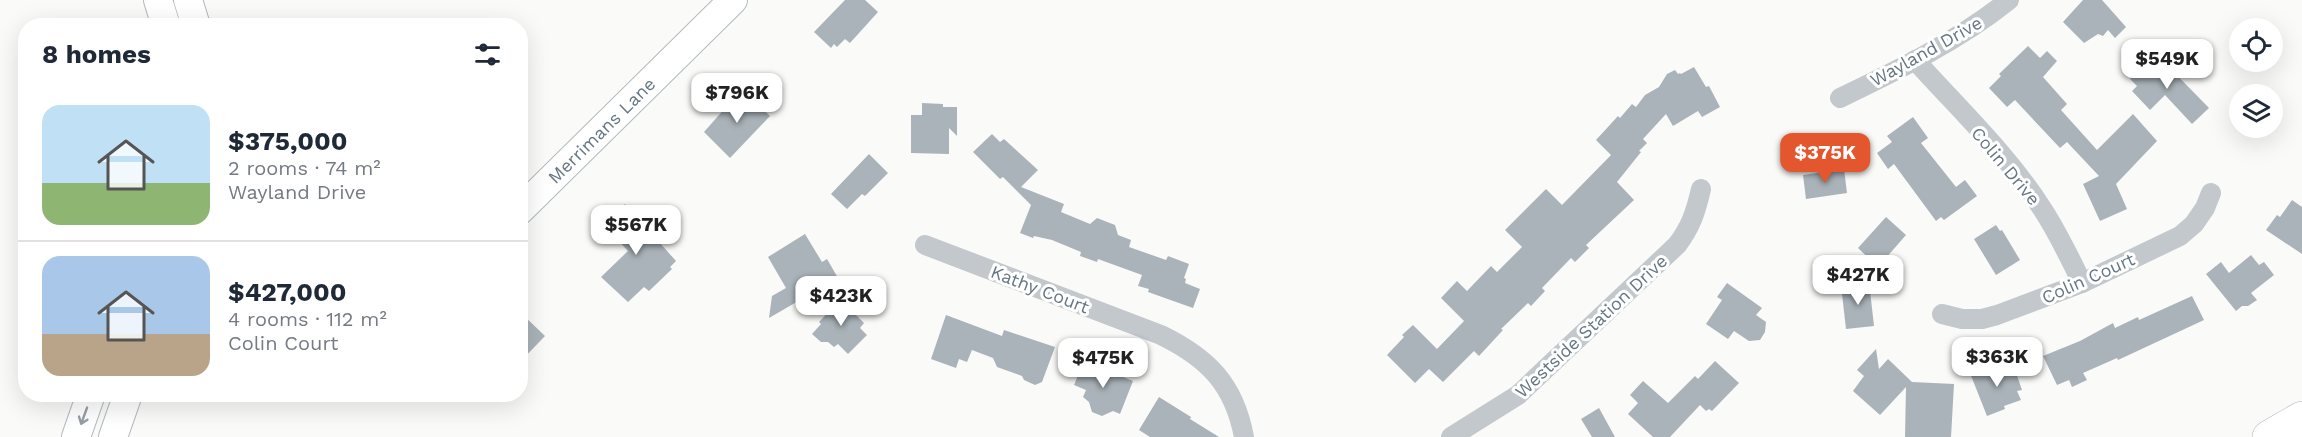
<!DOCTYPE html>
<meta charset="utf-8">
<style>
body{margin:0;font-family:"Work Sans",sans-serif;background:#f6f6f7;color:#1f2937;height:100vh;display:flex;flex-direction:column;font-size:22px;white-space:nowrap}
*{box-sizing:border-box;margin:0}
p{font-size:20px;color:#747a83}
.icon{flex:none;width:33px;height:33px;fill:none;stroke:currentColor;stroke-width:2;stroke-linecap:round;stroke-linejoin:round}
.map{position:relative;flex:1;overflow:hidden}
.panel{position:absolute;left:18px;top:18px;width:510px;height:384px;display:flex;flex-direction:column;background:#fff;border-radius:24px;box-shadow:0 6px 24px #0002}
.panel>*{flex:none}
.buttons{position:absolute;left:2229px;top:18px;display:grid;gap:12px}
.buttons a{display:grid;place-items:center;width:54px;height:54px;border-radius:50%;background:#fff;box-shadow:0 6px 24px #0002;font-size:30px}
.price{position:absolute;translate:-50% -51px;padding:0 14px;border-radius:12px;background:#fff;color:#222;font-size:20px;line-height:39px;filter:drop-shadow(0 2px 3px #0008)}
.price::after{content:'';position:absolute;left:50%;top:36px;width:18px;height:14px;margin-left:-9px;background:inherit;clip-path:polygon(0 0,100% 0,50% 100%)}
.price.current{background:#e4572e;color:#fff}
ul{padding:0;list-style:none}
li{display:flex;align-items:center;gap:18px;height:150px;padding:0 24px}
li+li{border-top:2px solid #e0e1e3}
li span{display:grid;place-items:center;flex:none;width:168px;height:120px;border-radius:18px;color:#555}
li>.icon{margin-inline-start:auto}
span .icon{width:72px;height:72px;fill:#fffc;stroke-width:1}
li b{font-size:26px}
h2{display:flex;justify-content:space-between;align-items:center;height:72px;padding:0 24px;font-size:26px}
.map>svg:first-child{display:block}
.building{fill:#aab3b9}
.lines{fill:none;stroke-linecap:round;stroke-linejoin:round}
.secondary-casing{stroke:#b3babf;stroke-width:30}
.motorway-casing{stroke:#b4b9bd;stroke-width:34}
.minor{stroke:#c3c8cc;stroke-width:20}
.secondary{stroke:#fff;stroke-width:28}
.motorway{stroke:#fff;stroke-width:33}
.oneway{stroke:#939fa8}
.labels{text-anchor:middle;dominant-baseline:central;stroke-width:6;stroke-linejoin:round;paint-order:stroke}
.street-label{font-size:18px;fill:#657683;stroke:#fff}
</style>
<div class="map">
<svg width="2302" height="437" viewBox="0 0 2302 437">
<rect width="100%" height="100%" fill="#fafaf8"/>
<g class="building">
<polygon points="845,0 865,0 878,12 850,43 845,39 837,47 834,44 831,48 814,32"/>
<polygon points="2083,0 2102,0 2126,27 2115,38 2108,30 2103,36 2098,34 2084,43 2063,22"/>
<polygon points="2028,46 2040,58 2047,51 2057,61 2043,77 2067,104 2061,110 2097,150 2133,114 2157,141 2116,184 2127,209 2100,221 2083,184 2099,176 2067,142 2060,148 2015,100 2007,107 1989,88 2001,76 1999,74"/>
<polygon points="2162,60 2209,108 2192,124 2165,95 2150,110 2132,91 2137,86 2130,79 2148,62"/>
<polygon points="1694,67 1706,87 1709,86 1720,107 1702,117 1698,111 1673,126 1666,114 1643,139 1647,143 1639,151 1641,152 1617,182 1634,200 1586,245 1589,248 1575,262 1571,258 1542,288 1545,291 1531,306 1528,303 1501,329 1503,330 1479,356 1474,351 1443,382 1429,369 1415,383 1387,355 1404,337 1402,335 1413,325 1437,349 1464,321 1441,298 1457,281 1467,291 1491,266 1497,272 1522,247 1505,230 1546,189 1562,205 1611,155 1596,140 1618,116 1620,118 1632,104 1636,107 1645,95 1659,87 1667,74 1675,70 1678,74 1680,73 1681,74"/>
<polygon points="742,89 770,116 730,158 704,132"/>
<polygon points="922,103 943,104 943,107 957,107 957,136 949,128 949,154 911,153 911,115 922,115"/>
<polygon points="1913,117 1928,138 1921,143 1956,187 1965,180 1977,196 1944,220 1941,217 1936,221 1894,164 1888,169 1877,153 1892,142 1887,136"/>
<polygon points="992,134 1000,142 1004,139 1038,170 1021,187 1064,204 1061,212 1090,224 1097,218 1115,225 1118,235 1131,240 1129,247 1166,260 1168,256 1189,264 1184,278 1186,279 1185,283 1200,289 1193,308 1148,292 1149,289 1138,286 1142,275 1098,259 1097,262 1080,256 1081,252 1052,240 1034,236 1033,238 1020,233 1031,205 1003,177 1000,179 973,152"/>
<polygon points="869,154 888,173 865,196 862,194 847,209 831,194"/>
<polygon points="1844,169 1847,193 1806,199 1803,175"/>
<polygon points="2292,200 2302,207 2302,254 2266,230 2277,215 2280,217"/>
<polygon points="625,204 676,261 670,267 672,269 649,291 644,287 628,302 601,277 628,251 604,225"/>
<polygon points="1886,217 1906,235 1878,267 1858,248"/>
<polygon points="1996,225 2000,231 2002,230 2020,260 1996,275 1974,239"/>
<polygon points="805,234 822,262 827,259 838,278 769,318 772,296 786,288 768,257"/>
<polygon points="2251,255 2259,265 2264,262 2274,275 2251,293 2257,300 2248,306 2242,306 2236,311 2206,274 2221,262 2229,273"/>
<polygon points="1869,282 1874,326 1846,329 1841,285"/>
<polygon points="1727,283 1762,308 1756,315 1766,322 1765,332 1760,340 1749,341 1734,331 1728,339 1706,324 1722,300 1717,297"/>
<polygon points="2192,296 2204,320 2118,360 2117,358 2083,373 2087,380 2072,387 2069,380 2057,385 2043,356 2080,341 2113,323 2115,328 2138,317 2139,320"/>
<polygon points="842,298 857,312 855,314 864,323 860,328 867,335 848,354 838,344 834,347 828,342 821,342 812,334 821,324 819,322"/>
<polygon points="520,312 545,336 520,362"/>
<polygon points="946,315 1002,336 1004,330 1055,347 1042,382 1035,385 1024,380 1022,376 997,367 993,358 972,350 967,362 959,359 956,368 931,359"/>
<polygon points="1876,349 1879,369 1888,359 1912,382 1954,384 1951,437 1905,437 1906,387 1880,415 1853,391 1864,376 1857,370"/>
<polygon points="1084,361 1133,381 1120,414 1113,411 1102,416 1092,412 1089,402 1083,397 1086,390 1074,385"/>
<polygon points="1715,361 1739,383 1712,411 1709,409 1706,411 1700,405 1670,437 1653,437 1628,414 1638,403 1630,395 1643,381 1668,403 1695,376 1698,379"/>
<polygon points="2013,364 2022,390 2017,391 2021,400 2004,406 2005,409 1987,416 1970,373 1987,366 1990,372"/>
<polygon points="1159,397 1191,417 1190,419 1219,437 1150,437 1139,430"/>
<polygon points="1599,408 1615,437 1592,437 1581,419"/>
</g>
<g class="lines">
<defs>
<g id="secondary">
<polyline points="158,0 166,26"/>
<polyline points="188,0 196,26"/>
<path id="s1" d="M520 210 733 0"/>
<polyline points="76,437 91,394"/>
<polyline points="113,437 128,394"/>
</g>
<polyline id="motorway" points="2269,437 2302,418"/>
</defs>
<use href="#secondary" class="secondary-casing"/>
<use href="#motorway" class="motorway-casing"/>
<g class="minor">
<path d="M1915 60C1958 108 2009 156 2043 210 2058 233 2070 258 2082 283"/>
<path d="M1840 98C1898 70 1958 41 2009 0"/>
<path d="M925 245 1161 335C1208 358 1234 384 1244 437"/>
<polyline points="1942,314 1962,319 1982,319 1997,315 2082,283 2180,236 2194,224 2205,208 2211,193"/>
<path d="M1451 437 1518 395 1677 245C1691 227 1696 211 1701 189"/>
</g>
<use href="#secondary" class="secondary"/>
<use href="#motorway" class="motorway"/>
</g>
<defs><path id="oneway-shaft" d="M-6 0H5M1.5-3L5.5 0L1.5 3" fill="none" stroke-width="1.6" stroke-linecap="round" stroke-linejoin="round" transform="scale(1.5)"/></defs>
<use class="oneway" href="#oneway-shaft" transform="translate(84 416) rotate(110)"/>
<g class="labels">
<g class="street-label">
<text transform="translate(1926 51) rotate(-29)">Wayland Drive</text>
<text stroke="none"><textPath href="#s1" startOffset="114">Merrimans Lane</textPath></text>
<text transform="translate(2006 166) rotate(50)">Colin Drive</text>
<text transform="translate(2088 278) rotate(-24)">Colin Court</text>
<text transform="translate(1040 289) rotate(21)">Kathy Court</text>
<text transform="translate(1591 326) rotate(-43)">Westside Station Drive</text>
</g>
</g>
</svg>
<div class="buttons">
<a><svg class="icon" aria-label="locate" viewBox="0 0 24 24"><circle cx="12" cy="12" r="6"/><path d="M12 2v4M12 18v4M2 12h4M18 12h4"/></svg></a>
<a><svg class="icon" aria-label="layers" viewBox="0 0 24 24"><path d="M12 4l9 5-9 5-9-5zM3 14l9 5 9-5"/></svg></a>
</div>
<b class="price" style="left:2167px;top:90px">$549K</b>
<b class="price" style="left:737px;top:124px">$796K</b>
<b class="price current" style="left:1825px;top:184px">$375K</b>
<b class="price" style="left:636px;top:256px">$567K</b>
<b class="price" style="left:1858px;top:306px">$427K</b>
<b class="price" style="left:841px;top:327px">$423K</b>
<b class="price" style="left:1997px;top:388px">$363K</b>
<b class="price" style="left:1103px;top:389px">$475K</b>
<section class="panel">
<h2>8 homes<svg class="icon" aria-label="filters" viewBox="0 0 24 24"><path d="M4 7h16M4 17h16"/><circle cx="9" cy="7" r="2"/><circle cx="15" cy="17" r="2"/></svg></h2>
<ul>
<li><span style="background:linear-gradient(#bfe0f5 65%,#8fb573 0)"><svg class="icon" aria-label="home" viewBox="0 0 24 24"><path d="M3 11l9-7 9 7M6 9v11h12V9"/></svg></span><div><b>$375,000</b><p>2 rooms · 74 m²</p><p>Wayland Drive</p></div></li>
<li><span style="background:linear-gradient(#a9c7e8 65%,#b9a48a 0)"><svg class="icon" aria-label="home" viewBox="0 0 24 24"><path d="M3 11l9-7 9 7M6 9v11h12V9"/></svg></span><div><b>$427,000</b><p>4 rooms · 112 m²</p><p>Colin Court</p></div></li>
</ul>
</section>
</div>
